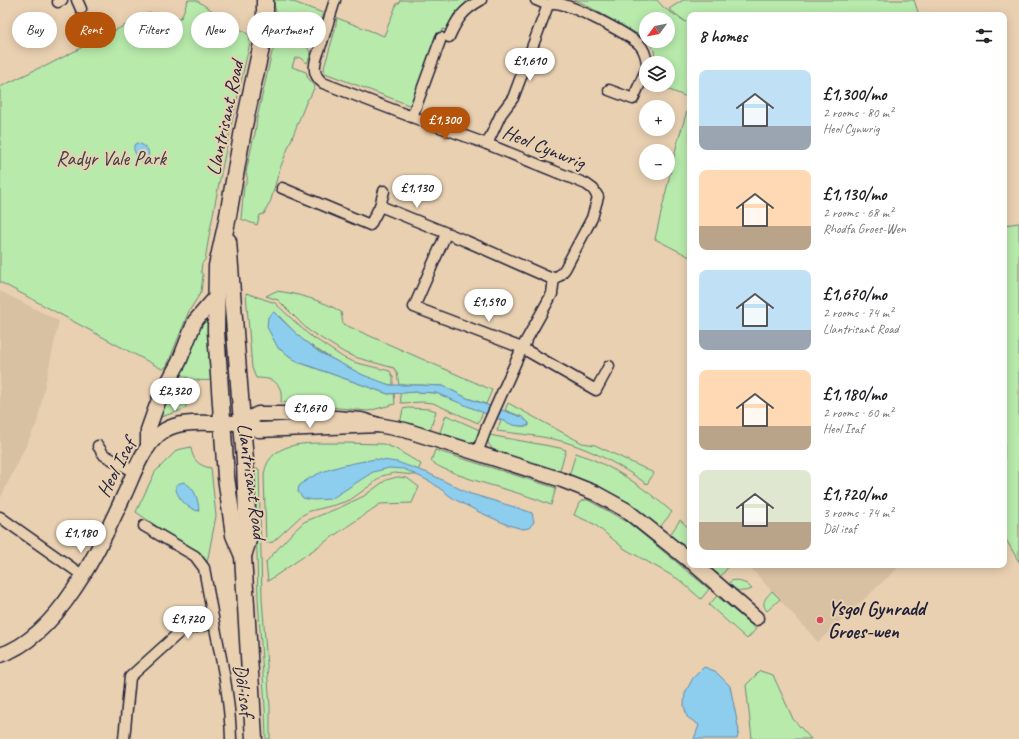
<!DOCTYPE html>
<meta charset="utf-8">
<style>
body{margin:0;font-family:Caveat,sans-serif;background:#f6f6f6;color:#202124;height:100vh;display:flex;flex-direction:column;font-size:15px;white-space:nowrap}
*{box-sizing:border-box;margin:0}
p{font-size:13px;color:#757577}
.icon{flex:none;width:22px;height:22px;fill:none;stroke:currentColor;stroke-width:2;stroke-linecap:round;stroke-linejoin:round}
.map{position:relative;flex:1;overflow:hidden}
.drawer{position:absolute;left:687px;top:12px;width:320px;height:556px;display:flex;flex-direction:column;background:#fff;border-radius:8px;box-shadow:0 2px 10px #0003}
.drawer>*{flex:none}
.guide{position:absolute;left:12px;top:12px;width:380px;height:36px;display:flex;gap:8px}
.needle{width:26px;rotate:238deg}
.controls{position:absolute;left:639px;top:12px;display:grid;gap:8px}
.controls a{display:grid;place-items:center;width:36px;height:36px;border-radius:50%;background:#fff;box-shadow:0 2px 10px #0003;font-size:20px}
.price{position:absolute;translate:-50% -34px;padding:0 9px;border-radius:14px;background:#fff;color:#222;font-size:13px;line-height:26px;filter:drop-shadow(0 1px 2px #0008)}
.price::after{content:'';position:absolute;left:50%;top:24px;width:12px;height:9px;margin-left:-6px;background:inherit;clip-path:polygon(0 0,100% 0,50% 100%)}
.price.current{background:#b45309;color:#fff}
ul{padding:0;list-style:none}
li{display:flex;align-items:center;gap:12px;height:100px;padding:0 12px}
li span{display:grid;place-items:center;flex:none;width:112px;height:80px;border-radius:8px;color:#555}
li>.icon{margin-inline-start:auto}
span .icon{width:48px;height:48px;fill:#fffc;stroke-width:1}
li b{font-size:17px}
h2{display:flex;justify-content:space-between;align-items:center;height:48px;padding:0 12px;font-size:17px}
.pill{padding:0 14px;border-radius:18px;background:#fff;box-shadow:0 2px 10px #0003;font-size:14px;line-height:36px}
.pill.current{background:#b45309;color:#fff}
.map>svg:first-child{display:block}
.built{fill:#d8c1a2}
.green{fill:#b7eaab;stroke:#6c8673}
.water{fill:#8dcdee;stroke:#6289a6}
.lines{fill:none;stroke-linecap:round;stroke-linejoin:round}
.street-casing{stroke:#22223b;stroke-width:13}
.secondary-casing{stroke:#22223b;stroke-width:17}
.primary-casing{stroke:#22223b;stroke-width:19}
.street{stroke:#e9d0b1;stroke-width:10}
.secondary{stroke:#e9d0b1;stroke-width:14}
.primary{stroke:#e9d0b1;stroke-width:16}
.poi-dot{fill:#d1495b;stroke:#e9d0b1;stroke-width:1.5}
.labels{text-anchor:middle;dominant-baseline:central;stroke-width:4;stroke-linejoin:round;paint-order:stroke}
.street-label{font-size:20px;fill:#22223b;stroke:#e9d0b1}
.park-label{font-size:20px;fill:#38404c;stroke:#e9d0b1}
.poi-label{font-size:20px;font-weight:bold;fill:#22223b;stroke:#e9d0b1;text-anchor:start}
</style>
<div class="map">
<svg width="1019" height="739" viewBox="0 0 1019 739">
<rect width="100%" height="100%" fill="#e9d0b1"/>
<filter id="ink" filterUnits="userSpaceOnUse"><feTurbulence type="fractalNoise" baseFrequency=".025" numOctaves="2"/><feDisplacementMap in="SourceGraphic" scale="8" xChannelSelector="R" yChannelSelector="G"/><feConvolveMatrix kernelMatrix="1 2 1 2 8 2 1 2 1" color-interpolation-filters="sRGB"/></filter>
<g filter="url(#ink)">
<g class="built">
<polygon points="0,291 59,321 37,423 0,499"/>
<polygon points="748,565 901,565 818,642"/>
</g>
<g class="green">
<path d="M188 0H196L249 35 250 43C233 115 217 187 205 260L202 263 201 272 203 275 201 292 189 311 169 361 166 367 162 369 0 282V87L41 67H44L149 13 181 18Z"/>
<path d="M274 0H288L323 13 317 28 311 31C293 27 274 23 274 0Z"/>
<polygon points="400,0 470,0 465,4 454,14 446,30 443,29 440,36 436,34 433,42 434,45 412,102 409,105 325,73 324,68 335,30 337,18 384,36 397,3 399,4"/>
<polygon points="574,0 657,0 664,8 686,22 669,9 683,0 914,0 919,15 690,15 690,84 687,97 657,85 668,85 668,63 655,63 654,49 648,41 668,41 668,19 646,19 646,39 584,4"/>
<path d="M283 45 307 47C312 53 310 57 307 63L299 57 298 58H295L292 67 306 72 308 78 315 86 310 97 307 100 279 171 271 200 264 214 260 215 257 225 241 219 244 186C248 181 248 179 246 173L253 140 255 134 257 118 272 52 276 47Z"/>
<polygon points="690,101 690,257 655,239 677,144"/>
<polygon points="1019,223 1019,562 1004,536 1004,225"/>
<path d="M276 291C295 293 325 301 341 312L343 324 492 390 486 404 467 398 443 386 420 385H399L397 373 394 368 358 358 345 353 308 330 278 300 266 296Z"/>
<path d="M246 293 275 303 308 334 344 358 357 363 390 371 393 377V385C375 386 319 352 303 340 295 333 287 324 279 316L278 348 298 362 388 394 394 393 395 404 368 411 281 402C283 383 274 378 256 378L252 368Z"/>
<path d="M205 320 208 323 209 350 214 380C201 381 192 381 180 374 188 355 195 336 205 320Z"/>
<path d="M177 380C191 388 189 394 185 409L158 418 170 392Z"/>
<polygon points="417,392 436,393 483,412 478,423 433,403 423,402 401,403 400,393"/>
<path d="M508 403 582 443 595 445 654 473 647 484C621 466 595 451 565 442 544 436 519 434 497 431L501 420 520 426H529V423L522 417 505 410Z"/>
<polygon points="408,408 430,409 436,411 430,431 400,424 403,409"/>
<polygon points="446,415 482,431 477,441 471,444 439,435"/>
<polygon points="489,435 560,448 566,450 559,473 504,456 494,451 488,443"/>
<path d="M343 443 383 444 394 448 421 464 416 475 394 473 382 476 371 485 350 500 335 505 310 511 301 516 273 542 266 543 264 474C270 437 315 444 343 443Z"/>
<path d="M191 447C192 460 199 466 211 468L216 516 207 563 201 557 136 512 155 472 177 450Z"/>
<path d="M435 450 556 488 551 505C521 492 489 486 459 475 450 471 439 468 431 461Z"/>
<path d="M576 453C614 466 642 486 672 512L660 527 634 508 569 476Z"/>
<polygon points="255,469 259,469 262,598 270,707 270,739 266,739 265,707 258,598"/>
<polygon points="397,477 407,478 419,487 412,503 380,504 268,581 266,562 292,533 304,522 316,517 341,507 364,496 386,480"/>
<polygon points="583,500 588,500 629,523 709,589 701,599 678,579 625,549 594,524 574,515 579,503"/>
<polygon points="680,520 690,529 690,552 670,535"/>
<polygon points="706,565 728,565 729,566 720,577"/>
<path d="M736 580 747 584 752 589C742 593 736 591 728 584L731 581Z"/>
<path d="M772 591 780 599 767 611C760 602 766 598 772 591Z"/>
<polygon points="717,596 756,629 747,639 709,605"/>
<polygon points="760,671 773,675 793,719 811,739 752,739 746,685"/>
</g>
<g class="water">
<path d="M137 143C147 145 153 153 145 161H141C137 156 133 152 134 145Z"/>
<polygon points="274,312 302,339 319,352 363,375 390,385 419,385 443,386 467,398 522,417 529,423 528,426 520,426 513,425 436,393 417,392 388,394 298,362 278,348 267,327 268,317"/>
<path d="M375 459 397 462 428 473 468 493 521 509 532 513 534 522 529 528 523 529 508 525 479 512 454 499 431 482 404 469 389 468 373 472 331 499 313 500 303 498 298 492 299 486C319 468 350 464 375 459Z"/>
<path d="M184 482C196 489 198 499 199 511 189 510 174 496 176 485L180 483Z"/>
<polygon points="704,667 715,671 730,686 739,731 737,739 694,739 699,725 687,717 684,705 685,693 693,678"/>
</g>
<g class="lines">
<defs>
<g id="street">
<polyline points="77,0 81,9"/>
<polyline points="536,0 548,5"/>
<polyline points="58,2 62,0"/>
<path d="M265 30 322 42C317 57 308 72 323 83L412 117 487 144 586 184 593 189 598 197 592 218 565 269 559 276 554 277"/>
<path d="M449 37C457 19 463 10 481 0"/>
<polyline points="322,42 335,0"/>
<polyline points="609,90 633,99 646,70"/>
<polyline points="412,117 441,38"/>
<path d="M487 144 501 114 513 98 548 5C550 4 552 3 554 3 570 3 626 33 639 44 644 49 646 56 647 63"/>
<polyline points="282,188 370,225 380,206 466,241 550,278 554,277"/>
<polyline points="380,206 384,191"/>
<polyline points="446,234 414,307 522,348 596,390 609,366"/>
<polyline points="98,446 104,455 135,472"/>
<polyline points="477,453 486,429 522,348 552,294 554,277"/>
<polyline points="0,517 82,575"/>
<polyline points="144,526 195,556 204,568 214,623"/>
<path d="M124 739 130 677 182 630 214 623C222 662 230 699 231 739"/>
</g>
<g id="secondary">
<polyline points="241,423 258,414 283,414 361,420 378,425 405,430 562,480 595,493 626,510 690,561"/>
<polyline points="148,447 148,430 154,413 160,397 179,362 195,321 216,297"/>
<polyline points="695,565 756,618"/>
<path d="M0 655C60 636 101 545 126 491 135 471 144 443 165 430 180 421 200 423 218 423 225 423 235 422 242 424 248 425 253 428 259 430L378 425"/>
</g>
<g id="primary">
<polyline points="228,241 245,461 248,540 243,556"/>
<polyline points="254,739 243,556 234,535 226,477 216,331 217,266 227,221 243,130 265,30 265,0"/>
</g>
</defs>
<use href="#street" class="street-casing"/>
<use href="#secondary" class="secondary-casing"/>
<use href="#primary" class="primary-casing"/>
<use href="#street" class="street"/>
<use href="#secondary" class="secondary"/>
<use href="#primary" class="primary"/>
</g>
</g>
<circle class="poi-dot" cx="820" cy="620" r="4"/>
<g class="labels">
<g class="street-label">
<text transform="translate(225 118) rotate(-78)">Llantrisant Road</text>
<text transform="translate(544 147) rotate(22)">Heol Cynwrig</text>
<text transform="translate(116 468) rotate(-63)">Heol Isaf</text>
<text transform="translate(252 481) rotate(82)">Llantrisant Road</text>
<text transform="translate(244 690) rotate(82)">Dôl isaf</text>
</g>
<g class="park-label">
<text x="111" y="158">Radyr Vale Park</text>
</g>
<g class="poi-label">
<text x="828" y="608">Ysgol Gynradd<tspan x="828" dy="23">Groes-wen</tspan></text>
</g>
</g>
</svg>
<div class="controls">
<a><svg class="needle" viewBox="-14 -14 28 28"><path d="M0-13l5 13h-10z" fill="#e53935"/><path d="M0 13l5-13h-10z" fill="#757577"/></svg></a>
<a><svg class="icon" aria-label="layers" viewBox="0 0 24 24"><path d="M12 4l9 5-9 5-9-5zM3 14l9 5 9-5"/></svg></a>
<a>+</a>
<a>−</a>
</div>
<b class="price" style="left:530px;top:82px">£1,610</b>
<b class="price current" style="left:445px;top:141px">£1,300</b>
<b class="price" style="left:417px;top:209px">£1,130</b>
<b class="price" style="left:489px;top:323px">£1,590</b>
<b class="price" style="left:175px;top:412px">£2,320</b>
<b class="price" style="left:310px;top:429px">£1,670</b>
<b class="price" style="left:81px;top:554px">£1,180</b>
<b class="price" style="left:188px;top:640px">£1,720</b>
<div class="guide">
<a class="pill">Buy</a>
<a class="pill current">Rent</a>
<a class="pill">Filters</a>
<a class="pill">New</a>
<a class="pill">Apartment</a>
</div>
<section class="drawer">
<h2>8 homes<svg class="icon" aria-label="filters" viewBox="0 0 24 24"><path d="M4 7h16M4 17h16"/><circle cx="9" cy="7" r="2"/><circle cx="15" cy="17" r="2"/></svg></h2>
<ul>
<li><span style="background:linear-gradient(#bfe0f5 70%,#9aa5b1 0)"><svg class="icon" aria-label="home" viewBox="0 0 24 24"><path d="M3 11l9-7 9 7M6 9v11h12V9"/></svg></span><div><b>£1,300/mo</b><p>2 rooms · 80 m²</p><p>Heol Cynwrig</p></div></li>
<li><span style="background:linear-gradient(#ffd9b3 70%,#b9a48a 0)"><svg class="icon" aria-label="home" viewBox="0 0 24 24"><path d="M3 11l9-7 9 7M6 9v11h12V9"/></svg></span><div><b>£1,130/mo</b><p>2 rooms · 68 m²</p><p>Rhodfa Groes-Wen</p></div></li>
<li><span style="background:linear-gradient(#bfe0f5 75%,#9aa5b1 0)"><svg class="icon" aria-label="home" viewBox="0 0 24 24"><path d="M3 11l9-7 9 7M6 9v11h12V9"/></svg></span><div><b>£1,670/mo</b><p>2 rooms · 74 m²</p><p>Llantrisant Road</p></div></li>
<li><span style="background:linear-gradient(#ffd9b3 70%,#b9a48a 0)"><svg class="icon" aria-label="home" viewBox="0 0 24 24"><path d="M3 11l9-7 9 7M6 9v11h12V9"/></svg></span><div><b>£1,180/mo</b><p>2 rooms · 60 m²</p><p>Heol Isaf</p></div></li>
<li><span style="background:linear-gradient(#dfe7d0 65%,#b9a48a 0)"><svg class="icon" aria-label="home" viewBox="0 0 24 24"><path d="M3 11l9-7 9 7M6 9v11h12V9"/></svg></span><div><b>£1,720/mo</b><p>3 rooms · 74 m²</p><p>Dôl isaf</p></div></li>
</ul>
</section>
</div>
